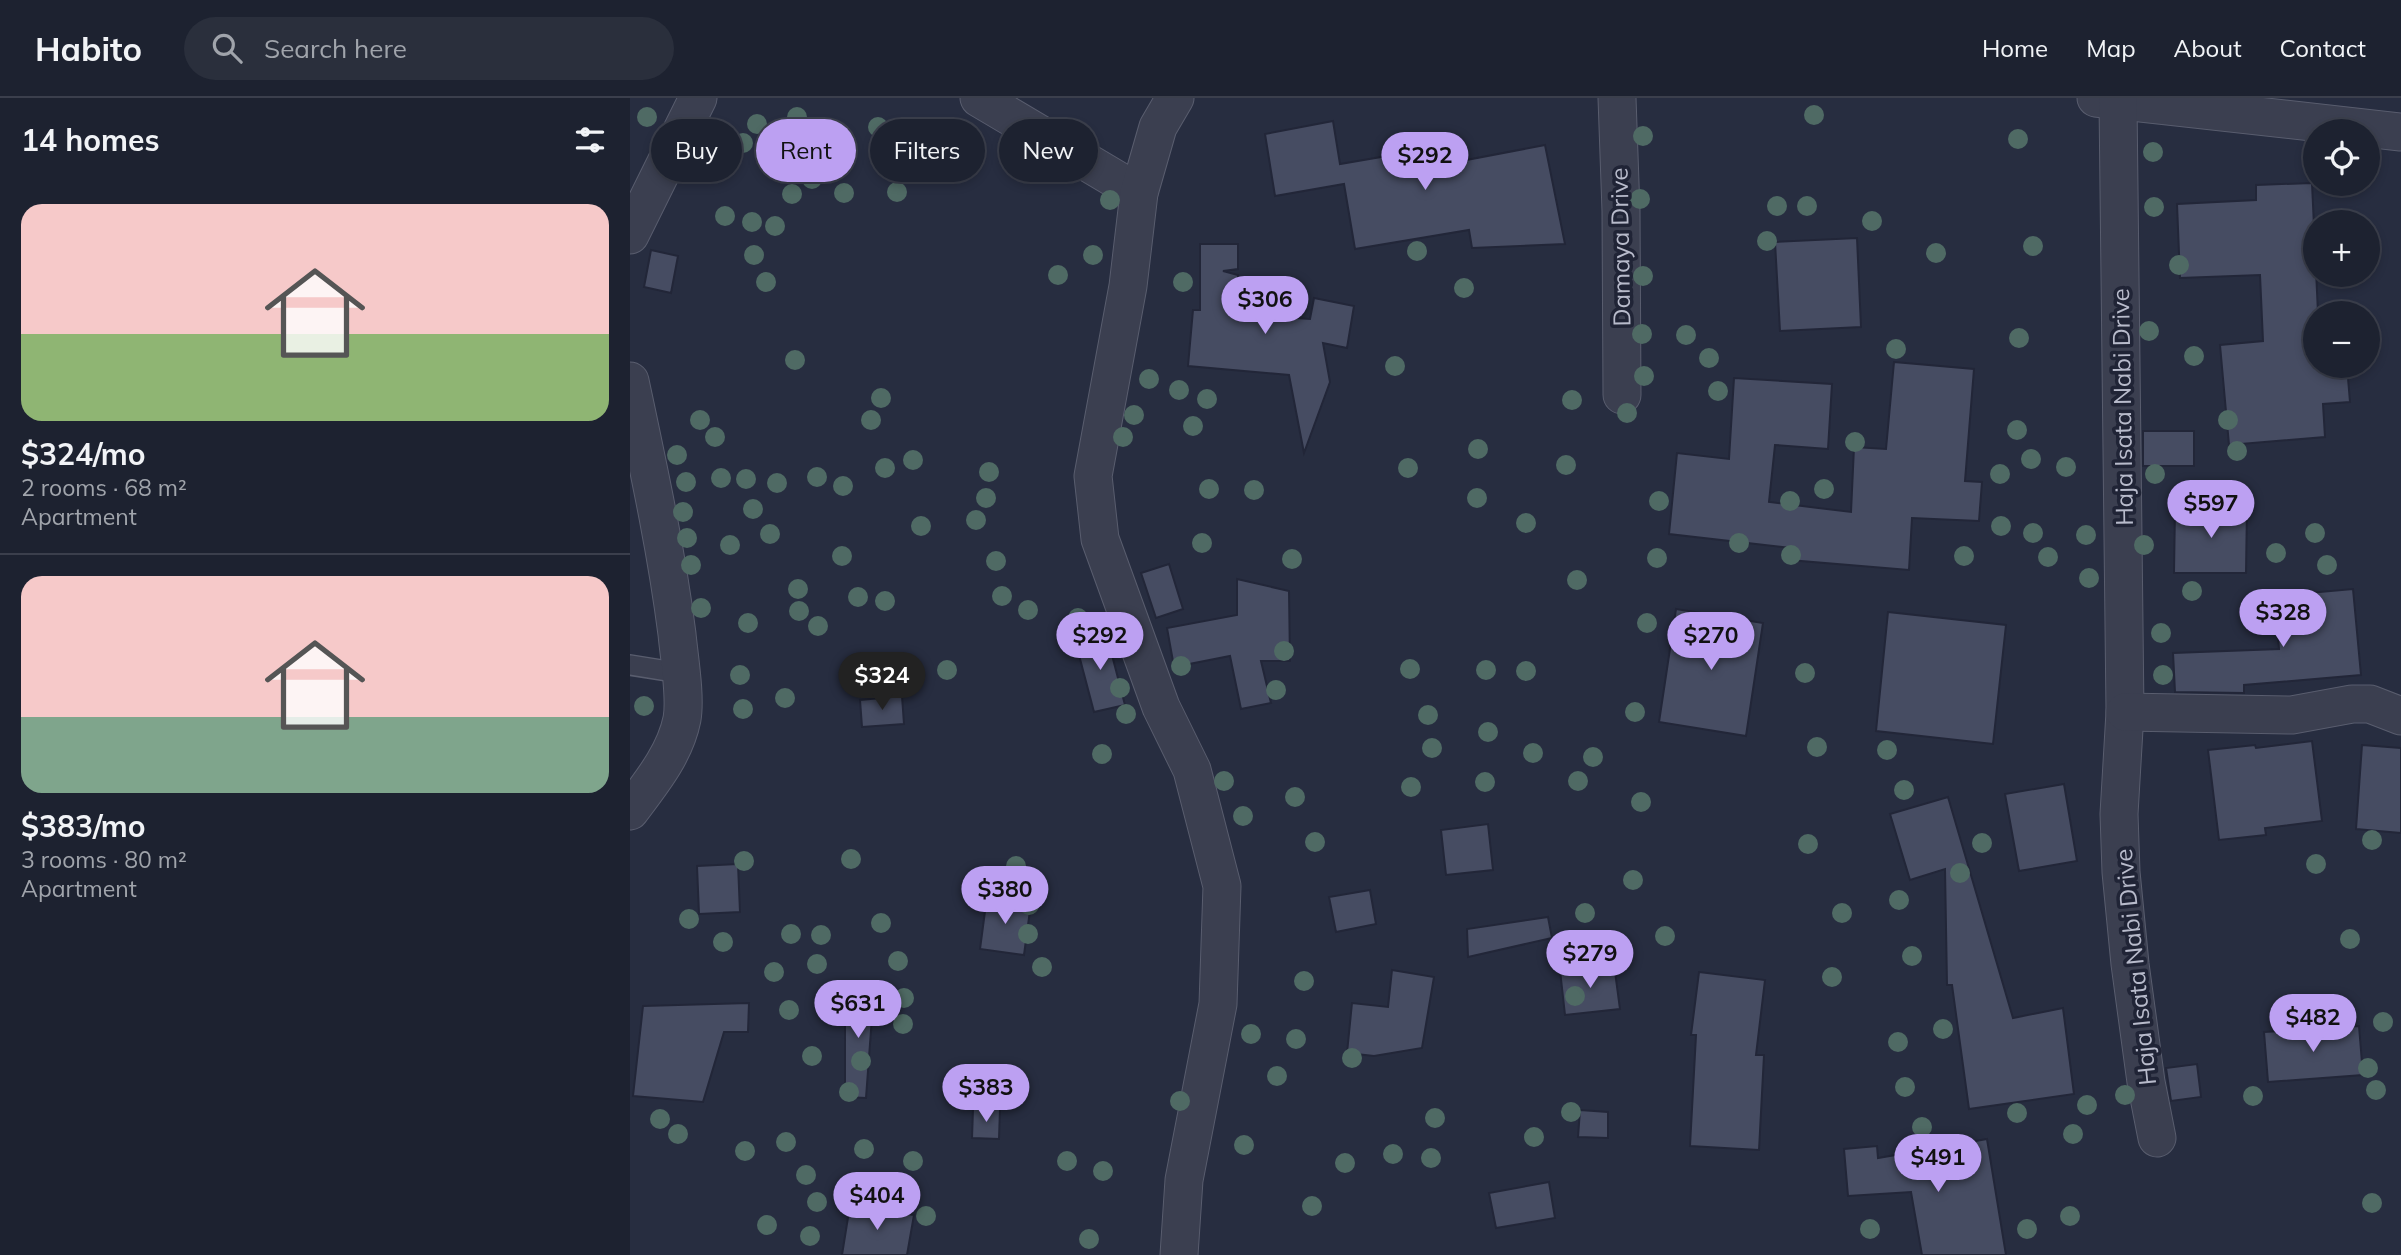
<!DOCTYPE html>
<meta charset="utf-8">
<style>
body{margin:0;font-family:Mulish,sans-serif;background:#2a2f3c;color:#f1f3f6;height:100vh;display:flex;flex-direction:column;font-size:26px;white-space:nowrap}
*{box-sizing:border-box;margin:0}
p{font-size:23px;color:#a0a4ab}
.icon{flex:none;width:38px;height:38px;fill:none;stroke:currentColor;stroke-width:2;stroke-linecap:round;stroke-linejoin:round}
.map{position:relative;flex:1;overflow:hidden}
.sheet{display:flex;flex-direction:column;background:#1d2230;width:630px}
.sheet>*{flex:none}
.hud{position:absolute;left:21px;top:21px;width:665px;height:63px;display:flex;gap:14px}
.buttons{position:absolute;left:1673px;top:21px;display:grid;gap:14px}
.buttons a{display:grid;place-items:center;width:77px;height:77px;border-radius:50%;background:#1d2230;box-shadow:0 4px 10px #0003,0 0 0 2px #3b3f4c;font-size:35px}
.price{position:absolute;translate:-50% -60px;padding:0 16px;border-radius:24px;background:#bca0f2;color:#111;font-size:23px;line-height:46px;filter:drop-shadow(0 2px 4px #0008)}
.price::after{content:'';position:absolute;left:50%;top:42px;width:21px;height:16px;margin-left:-10px;background:inherit;clip-path:polygon(0 0,100% 0,50% 100%)}
.price.active{background:#222;color:#fff}
ul{padding:0;list-style:none}
li{display:grid;align-content:center;gap:14px;height:371px;padding:0 21px}
li+li{border-top:2px solid #3b3f4c}
li span{display:grid;place-items:center;height:217px;border-radius:21px;color:#555}
li>.icon{margin-inline-start:auto}
span .icon{width:126px;height:126px;fill:#fffc;stroke-width:1}
li b{font-size:30px}
h2{display:flex;justify-content:space-between;align-items:center;height:84px;padding:0 21px;font-size:30px}
.chip{padding:0 24px;border-radius:32px;background:#1d2230;box-shadow:0 4px 10px #0003,0 0 0 2px #3b3f4c;font-size:24px;line-height:63px}
.chip.active{background:#bca0f2;color:#111}
header{display:flex;align-items:center;gap:42px;box-sizing:border-box;height:98px;padding:0 35px;background:#1d2230;border-bottom:2px solid #3b3f4c}
header strong{font-size:33px}
nav{display:flex;gap:38px;margin-inline-start:auto;font-size:24px}
.search{width:490px;height:63px;background:#2a2f3c;display:flex;align-items:center;gap:18px;box-sizing:border-box;padding:0 24px;border-radius:38px;color:#a0a4ab;font-size:26px}
main{display:flex;flex:1;min-height:0}
.map>svg:first-child{display:block}
.building{fill:#464c62;stroke:#222638;stroke-width:2}
.lines{fill:none;stroke-linecap:round;stroke-linejoin:round}
.lane-casing{stroke:#595d6e;stroke-width:22}
.street-casing{stroke:#595d6e;stroke-width:39}
.lane{stroke:#3b3f50;stroke-width:19}
.street{stroke:#3b3f50;stroke-width:37}
.tree{fill:#4f6a64}
.labels{text-anchor:middle;dominant-baseline:central;stroke-width:7;stroke-linejoin:round;paint-order:stroke}
.street-label{font-size:24px;fill:#b8bbcb;stroke:#202436}
</style>
<header>
<strong>Habito</strong>
<div class="search"><svg class="icon" aria-label="search" viewBox="0 0 24 24"><circle cx="10" cy="10" r="6"/><path d="M15 15l6 6"/></svg>Search here</div>
<nav><a>Home</a><a>Map</a><a>About</a><a>Contact</a></nav>
</header>
<main>
<section class="sheet">
<h2>14 homes<svg class="icon" aria-label="filters" viewBox="0 0 24 24"><path d="M4 7h16M4 17h16"/><circle cx="9" cy="7" r="2"/><circle cx="15" cy="17" r="2"/></svg></h2>
<ul>
<li><span style="background:linear-gradient(#f6c9c9 60%,#8fb573 0)"><svg class="icon" aria-label="home" viewBox="0 0 24 24"><path d="M3 11l9-7 9 7M6 9v11h12V9"/></svg></span><div><b>$324/mo</b><p>2 rooms · 68 m²</p><p>Apartment</p></div></li>
<li><span style="background:linear-gradient(#f6c9c9 65%,#7fa58c 0)"><svg class="icon" aria-label="home" viewBox="0 0 24 24"><path d="M3 11l9-7 9 7M6 9v11h12V9"/></svg></span><div><b>$383/mo</b><p>3 rooms · 80 m²</p><p>Apartment</p></div></li>
</ul>
</section>
<div class="map">
<svg width="1771" height="1157" viewBox="0 0 1771 1157">
<rect width="100%" height="100%" fill="#272d40"/>
<g class="building">
<polygon points="703,23 710,66 786,53 789,71 915,47 935,146 842,150 839,132 725,151 714,86 645,98 635,36"/>
<polygon points="1682,85 1688,215 1685,215 1685,268 1717,268 1720,304 1693,306 1695,339 1599,347 1590,247 1633,243 1630,177 1550,180 1547,106 1626,102 1626,87"/>
<polygon points="1227,140 1231,229 1150,233 1145,144"/>
<polygon points="570,146 608,146 608,171 593,173 608,177 608,216 680,221 684,200 724,208 717,250 693,245 700,284 674,355 659,277 558,268 563,212 570,212"/>
<polygon points="21,152 48,158 41,195 14,189"/>
<polygon points="1264,264 1344,271 1335,383 1352,384 1349,423 1282,420 1279,472 1159,462 1160,450 1039,436 1047,355 1099,361 1104,280 1202,286 1198,351 1145,347 1139,404 1221,414 1224,349 1256,351"/>
<rect x="1513" y="333" width="51" height="35"/>
<polygon points="1545,409 1617,409 1616,475 1544,475"/>
<polygon points="539,466 553,511 526,520 511,475"/>
<polygon points="607,481 659,493 660,563 631,563 641,605 611,611 600,558 544,569 537,530 607,517"/>
<polygon points="1723,491 1731,577 1614,587 1614,595 1545,594 1543,555 1649,551 1644,498"/>
<polygon points="1046,511 1133,525 1116,638 1029,624"/>
<polygon points="1258,514 1376,527 1363,646 1246,633"/>
<polygon points="476,534 495,607 464,614 445,542"/>
<polygon points="272,598 274,626 232,629 230,602"/>
<polygon points="1682,643 1692,723 1635,730 1636,737 1589,742 1578,652 1625,647 1626,650"/>
<polygon points="1732,647 1771,650 1771,735 1726,731"/>
<polygon points="1434,686 1447,763 1389,773 1375,696"/>
<polygon points="1318,699 1383,920 1433,910 1444,996 1339,1011 1322,887 1317,887 1315,771 1280,782 1260,716"/>
<polygon points="858,726 863,772 816,777 811,732"/>
<polygon points="108,766 110,814 69,816 67,768"/>
<polygon points="740,792 746,826 706,834 699,799"/>
<polygon points="357,798 401,805 394,857 350,851"/>
<polygon points="918,819 922,840 838,859 837,831"/>
<polygon points="984,866 990,911 935,917 930,872"/>
<polygon points="762,872 804,879 792,950 744,958 717,955 722,905 758,909"/>
<polygon points="1069,874 1135,882 1126,957 1134,957 1129,1052 1060,1048 1066,937 1061,937"/>
<polygon points="215,887 244,892 236,1000 215,999"/>
<polygon points="119,905 118,934 94,934 73,1004 3,998 13,908"/>
<polygon points="1729,928 1733,977 1638,984 1634,934"/>
<polygon points="1567,966 1571,999 1541,1003 1536,970"/>
<polygon points="343,1011 370,1011 369,1041 342,1040"/>
<polygon points="950,1012 978,1014 978,1040 948,1039"/>
<polygon points="1357,1041 1376,1157 1292,1157 1281,1094 1218,1098 1214,1051 1247,1048 1248,1060"/>
<polygon points="919,1084 925,1120 866,1130 859,1095"/>
<polygon points="220,1107 284,1117 277,1157 212,1157"/>
</g>
<g class="lines">
<defs>
<polyline id="lane" points="0,567 50,575"/>
<g id="street">
<polyline points="349,0 509,95"/>
<polyline points="545,0 528,29 509,95 498,188 463,378 470,441 531,609 562,672 592,788 588,906 554,1082 549,1157"/>
<polyline points="987,0 991,113 992,297"/>
<polyline points="1466,0 1771,34"/>
<polyline points="1488,4 1495,614 1489,716 1491,774 1500,866 1516,984 1527,1040"/>
<polyline points="0,137 68,0"/>
<path d="M0 283C18 368 36 450 47 536 49 558 56 599 52 621 45 656 21 685 0 713"/>
<polyline points="1495,614 1662,617 1722,606 1740,606 1771,618"/>
</g>
</defs>
<use href="#lane" class="lane-casing"/>
<use href="#street" class="street-casing"/>
<use href="#lane" class="lane"/>
<use href="#street" class="street"/>
</g>
<g class="tree">
<circle cx="1184" cy="17" r="10"/>
<circle cx="17" cy="19" r="10"/>
<circle cx="167" cy="19" r="10"/>
<circle cx="127" cy="26" r="10"/>
<circle cx="248" cy="29" r="10"/>
<circle cx="1013" cy="38" r="10"/>
<circle cx="1388" cy="41" r="10"/>
<circle cx="113" cy="45" r="10"/>
<circle cx="173" cy="51" r="10"/>
<circle cx="213" cy="51" r="10"/>
<circle cx="1523" cy="54" r="10"/>
<circle cx="288" cy="68" r="10"/>
<circle cx="182" cy="81" r="10"/>
<circle cx="267" cy="94" r="10"/>
<circle cx="214" cy="95" r="10"/>
<circle cx="162" cy="96" r="10"/>
<circle cx="1010" cy="101" r="10"/>
<circle cx="480" cy="102" r="10"/>
<circle cx="1147" cy="108" r="10"/>
<circle cx="1177" cy="108" r="10"/>
<circle cx="1524" cy="109" r="10"/>
<circle cx="95" cy="118" r="10"/>
<circle cx="1242" cy="123" r="10"/>
<circle cx="122" cy="124" r="10"/>
<circle cx="145" cy="128" r="10"/>
<circle cx="1137" cy="143" r="10"/>
<circle cx="1403" cy="148" r="10"/>
<circle cx="787" cy="153" r="10"/>
<circle cx="1306" cy="155" r="10"/>
<circle cx="124" cy="157" r="10"/>
<circle cx="463" cy="157" r="10"/>
<circle cx="1549" cy="167" r="10"/>
<circle cx="428" cy="177" r="10"/>
<circle cx="1013" cy="178" r="10"/>
<circle cx="136" cy="184" r="10"/>
<circle cx="553" cy="184" r="10"/>
<circle cx="834" cy="190" r="10"/>
<circle cx="1519" cy="233" r="10"/>
<circle cx="1012" cy="236" r="10"/>
<circle cx="1056" cy="237" r="10"/>
<circle cx="1389" cy="240" r="10"/>
<circle cx="1266" cy="251" r="10"/>
<circle cx="1564" cy="258" r="10"/>
<circle cx="1079" cy="260" r="10"/>
<circle cx="165" cy="262" r="10"/>
<circle cx="765" cy="268" r="10"/>
<circle cx="1014" cy="278" r="10"/>
<circle cx="519" cy="281" r="10"/>
<circle cx="549" cy="292" r="10"/>
<circle cx="1088" cy="293" r="10"/>
<circle cx="251" cy="300" r="10"/>
<circle cx="577" cy="301" r="10"/>
<circle cx="942" cy="302" r="10"/>
<circle cx="997" cy="315" r="10"/>
<circle cx="504" cy="317" r="10"/>
<circle cx="70" cy="322" r="10"/>
<circle cx="241" cy="322" r="10"/>
<circle cx="1598" cy="322" r="10"/>
<circle cx="563" cy="328" r="10"/>
<circle cx="1387" cy="332" r="10"/>
<circle cx="85" cy="339" r="10"/>
<circle cx="493" cy="339" r="10"/>
<circle cx="1225" cy="344" r="10"/>
<circle cx="848" cy="351" r="10"/>
<circle cx="1607" cy="353" r="10"/>
<circle cx="47" cy="357" r="10"/>
<circle cx="1401" cy="361" r="10"/>
<circle cx="283" cy="362" r="10"/>
<circle cx="936" cy="367" r="10"/>
<circle cx="1436" cy="369" r="10"/>
<circle cx="255" cy="370" r="10"/>
<circle cx="778" cy="370" r="10"/>
<circle cx="359" cy="374" r="10"/>
<circle cx="1370" cy="376" r="10"/>
<circle cx="1525" cy="376" r="10"/>
<circle cx="187" cy="379" r="10"/>
<circle cx="91" cy="380" r="10"/>
<circle cx="116" cy="381" r="10"/>
<circle cx="56" cy="384" r="10"/>
<circle cx="147" cy="385" r="10"/>
<circle cx="213" cy="388" r="10"/>
<circle cx="579" cy="391" r="10"/>
<circle cx="1194" cy="391" r="10"/>
<circle cx="624" cy="392" r="10"/>
<circle cx="356" cy="400" r="10"/>
<circle cx="847" cy="400" r="10"/>
<circle cx="1029" cy="403" r="10"/>
<circle cx="1160" cy="403" r="10"/>
<circle cx="123" cy="411" r="10"/>
<circle cx="53" cy="414" r="10"/>
<circle cx="346" cy="422" r="10"/>
<circle cx="896" cy="425" r="10"/>
<circle cx="291" cy="428" r="10"/>
<circle cx="1371" cy="428" r="10"/>
<circle cx="1403" cy="435" r="10"/>
<circle cx="1685" cy="435" r="10"/>
<circle cx="140" cy="436" r="10"/>
<circle cx="1456" cy="437" r="10"/>
<circle cx="57" cy="440" r="10"/>
<circle cx="572" cy="445" r="10"/>
<circle cx="1109" cy="445" r="10"/>
<circle cx="100" cy="447" r="10"/>
<circle cx="1514" cy="447" r="10"/>
<circle cx="1646" cy="455" r="10"/>
<circle cx="1161" cy="457" r="10"/>
<circle cx="212" cy="458" r="10"/>
<circle cx="1334" cy="458" r="10"/>
<circle cx="1418" cy="459" r="10"/>
<circle cx="1027" cy="460" r="10"/>
<circle cx="662" cy="461" r="10"/>
<circle cx="366" cy="463" r="10"/>
<circle cx="61" cy="467" r="10"/>
<circle cx="1697" cy="467" r="10"/>
<circle cx="1459" cy="480" r="10"/>
<circle cx="947" cy="482" r="10"/>
<circle cx="168" cy="491" r="10"/>
<circle cx="1562" cy="493" r="10"/>
<circle cx="372" cy="498" r="10"/>
<circle cx="228" cy="499" r="10"/>
<circle cx="255" cy="503" r="10"/>
<circle cx="71" cy="510" r="10"/>
<circle cx="398" cy="512" r="10"/>
<circle cx="169" cy="513" r="10"/>
<circle cx="448" cy="520" r="10"/>
<circle cx="118" cy="525" r="10"/>
<circle cx="1017" cy="525" r="10"/>
<circle cx="188" cy="528" r="10"/>
<circle cx="1531" cy="535" r="10"/>
<circle cx="654" cy="553" r="10"/>
<circle cx="551" cy="568" r="10"/>
<circle cx="780" cy="571" r="10"/>
<circle cx="317" cy="572" r="10"/>
<circle cx="856" cy="572" r="10"/>
<circle cx="896" cy="573" r="10"/>
<circle cx="1175" cy="575" r="10"/>
<circle cx="110" cy="577" r="10"/>
<circle cx="1533" cy="577" r="10"/>
<circle cx="490" cy="590" r="10"/>
<circle cx="646" cy="592" r="10"/>
<circle cx="155" cy="600" r="10"/>
<circle cx="14" cy="608" r="10"/>
<circle cx="113" cy="611" r="10"/>
<circle cx="1005" cy="614" r="10"/>
<circle cx="496" cy="616" r="10"/>
<circle cx="798" cy="617" r="10"/>
<circle cx="858" cy="634" r="10"/>
<circle cx="1187" cy="649" r="10"/>
<circle cx="802" cy="650" r="10"/>
<circle cx="1257" cy="652" r="10"/>
<circle cx="903" cy="655" r="10"/>
<circle cx="472" cy="656" r="10"/>
<circle cx="963" cy="659" r="10"/>
<circle cx="594" cy="683" r="10"/>
<circle cx="948" cy="683" r="10"/>
<circle cx="855" cy="684" r="10"/>
<circle cx="781" cy="689" r="10"/>
<circle cx="1274" cy="692" r="10"/>
<circle cx="665" cy="699" r="10"/>
<circle cx="1011" cy="704" r="10"/>
<circle cx="613" cy="718" r="10"/>
<circle cx="1742" cy="742" r="10"/>
<circle cx="685" cy="744" r="10"/>
<circle cx="1352" cy="745" r="10"/>
<circle cx="1178" cy="746" r="10"/>
<circle cx="221" cy="761" r="10"/>
<circle cx="114" cy="763" r="10"/>
<circle cx="1686" cy="766" r="10"/>
<circle cx="386" cy="768" r="10"/>
<circle cx="1330" cy="775" r="10"/>
<circle cx="1003" cy="782" r="10"/>
<circle cx="1269" cy="802" r="10"/>
<circle cx="399" cy="807" r="10"/>
<circle cx="955" cy="815" r="10"/>
<circle cx="1212" cy="815" r="10"/>
<circle cx="59" cy="821" r="10"/>
<circle cx="251" cy="825" r="10"/>
<circle cx="161" cy="836" r="10"/>
<circle cx="398" cy="836" r="10"/>
<circle cx="191" cy="837" r="10"/>
<circle cx="1035" cy="838" r="10"/>
<circle cx="1720" cy="841" r="10"/>
<circle cx="93" cy="844" r="10"/>
<circle cx="1282" cy="858" r="10"/>
<circle cx="268" cy="863" r="10"/>
<circle cx="187" cy="866" r="10"/>
<circle cx="412" cy="869" r="10"/>
<circle cx="144" cy="874" r="10"/>
<circle cx="1202" cy="879" r="10"/>
<circle cx="674" cy="883" r="10"/>
<circle cx="945" cy="898" r="10"/>
<circle cx="274" cy="900" r="10"/>
<circle cx="159" cy="912" r="10"/>
<circle cx="1753" cy="924" r="10"/>
<circle cx="273" cy="926" r="10"/>
<circle cx="1313" cy="931" r="10"/>
<circle cx="621" cy="936" r="10"/>
<circle cx="666" cy="941" r="10"/>
<circle cx="1268" cy="944" r="10"/>
<circle cx="182" cy="958" r="10"/>
<circle cx="722" cy="960" r="10"/>
<circle cx="231" cy="963" r="10"/>
<circle cx="1738" cy="970" r="10"/>
<circle cx="647" cy="978" r="10"/>
<circle cx="370" cy="982" r="10"/>
<circle cx="1275" cy="989" r="10"/>
<circle cx="1746" cy="992" r="10"/>
<circle cx="219" cy="994" r="10"/>
<circle cx="1495" cy="997" r="10"/>
<circle cx="1623" cy="998" r="10"/>
<circle cx="550" cy="1003" r="10"/>
<circle cx="1457" cy="1007" r="10"/>
<circle cx="941" cy="1014" r="10"/>
<circle cx="1387" cy="1015" r="10"/>
<circle cx="805" cy="1020" r="10"/>
<circle cx="30" cy="1021" r="10"/>
<circle cx="1292" cy="1029" r="10"/>
<circle cx="48" cy="1036" r="10"/>
<circle cx="1443" cy="1036" r="10"/>
<circle cx="904" cy="1039" r="10"/>
<circle cx="156" cy="1044" r="10"/>
<circle cx="614" cy="1047" r="10"/>
<circle cx="234" cy="1051" r="10"/>
<circle cx="115" cy="1053" r="10"/>
<circle cx="763" cy="1056" r="10"/>
<circle cx="801" cy="1060" r="10"/>
<circle cx="283" cy="1063" r="10"/>
<circle cx="437" cy="1063" r="10"/>
<circle cx="715" cy="1065" r="10"/>
<circle cx="473" cy="1073" r="10"/>
<circle cx="176" cy="1077" r="10"/>
<circle cx="187" cy="1104" r="10"/>
<circle cx="1742" cy="1105" r="10"/>
<circle cx="682" cy="1108" r="10"/>
<circle cx="296" cy="1118" r="10"/>
<circle cx="1440" cy="1118" r="10"/>
<circle cx="137" cy="1127" r="10"/>
<circle cx="1240" cy="1131" r="10"/>
<circle cx="1397" cy="1131" r="10"/>
<circle cx="180" cy="1138" r="10"/>
<circle cx="459" cy="1141" r="10"/>
</g>
<g class="labels">
<g class="street-label">
<text transform="translate(990 149) rotate(-91)">Damaya Drive</text>
<text transform="translate(1492 309) rotate(-91)">Haja Isata Nabi Drive</text>
<text transform="translate(1505 869) rotate(-96)">Haja Isata Nabi Drive</text>
</g>
</g>
</svg>
<div class="buttons">
<a><svg class="icon" aria-label="locate" viewBox="0 0 24 24"><circle cx="12" cy="12" r="6"/><path d="M12 2v4M12 18v4M2 12h4M18 12h4"/></svg></a>
<a>+</a>
<a>−</a>
</div>
<b class="price" style="left:795px;top:94px">$292</b>
<b class="price" style="left:635px;top:238px">$306</b>
<b class="price" style="left:1581px;top:442px">$597</b>
<b class="price" style="left:1653px;top:551px">$328</b>
<b class="price" style="left:470px;top:574px">$292</b>
<b class="price" style="left:1081px;top:574px">$270</b>
<b class="price active" style="left:252px;top:614px">$324</b>
<b class="price" style="left:375px;top:828px">$380</b>
<b class="price" style="left:960px;top:892px">$279</b>
<b class="price" style="left:228px;top:942px">$631</b>
<b class="price" style="left:1683px;top:956px">$482</b>
<b class="price" style="left:356px;top:1026px">$383</b>
<b class="price" style="left:1308px;top:1096px">$491</b>
<b class="price" style="left:247px;top:1134px">$404</b>
<div class="hud">
<a class="chip">Buy</a>
<a class="chip active">Rent</a>
<a class="chip">Filters</a>
<a class="chip">New</a>
</div>
</div>
</main>
